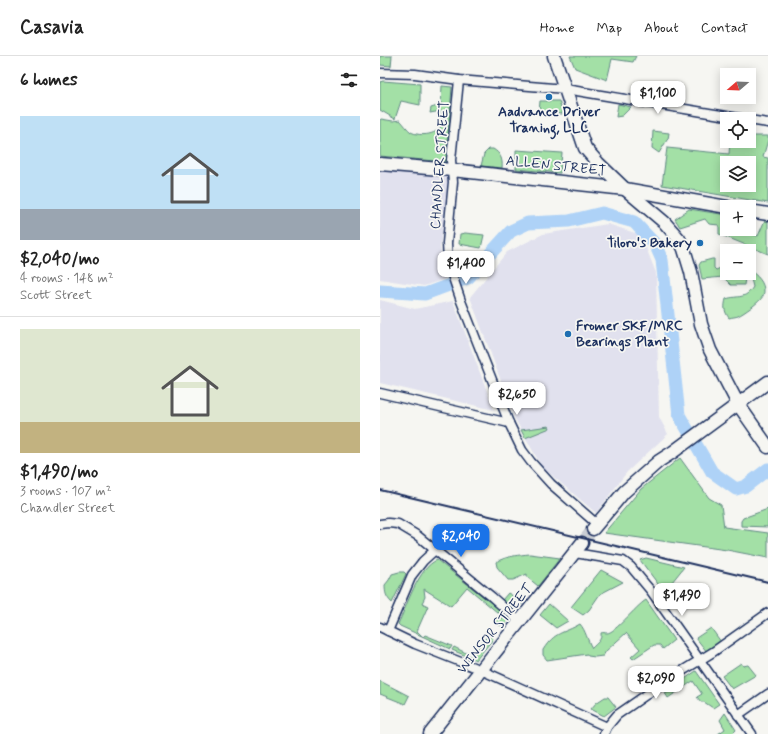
<!DOCTYPE html>
<meta charset="utf-8">
<style>
body{margin:0;font-family:Mynerve,sans-serif;background:#f2f2f2;color:#222;height:100vh;display:flex;flex-direction:column;font-size:15px;white-space:nowrap}
*{box-sizing:border-box;margin:0}
p{font-size:13px;color:#767676}
.icon{flex:none;width:22px;height:22px;fill:none;stroke:currentColor;stroke-width:2;stroke-linecap:round;stroke-linejoin:round}
.map{position:relative;flex:1;overflow:hidden}
.details{display:flex;flex-direction:column;background:#fff;width:380px}
.details>*{flex:none}
.needle{width:26px;rotate:251deg}
.fabs{position:absolute;left:340px;top:12px;display:grid;gap:8px}
.fabs a{display:grid;place-items:center;width:36px;height:36px;border-radius:0px;background:#fff;box-shadow:0 2px 10px #0003;font-size:20px}
.price{position:absolute;translate:-50% -34px;padding:0 9px;border-radius:8px;background:#fff;color:#222;font-size:13px;line-height:26px;filter:drop-shadow(0 1px 2px #0008)}
.price::after{content:'';position:absolute;left:50%;top:24px;width:12px;height:9px;margin-left:-6px;background:inherit;clip-path:polygon(0 0,100% 0,50% 100%)}
.price.selected{background:#1a73e8;color:#fff}
ul{padding:0;list-style:none}
li{display:grid;align-content:center;gap:8px;height:212px;padding:0 20px}
li+li{border-top:1px solid #e0e0e0}
li span{display:grid;place-items:center;height:124px;border-radius:0px;color:#555}
li>.icon{margin-inline-start:auto}
span .icon{width:72px;height:72px;fill:#fffc;stroke-width:1}
li b{font-size:17px}
h2{display:flex;justify-content:space-between;align-items:center;height:48px;padding:0 20px;font-size:17px}
header{display:flex;align-items:center;gap:24px;box-sizing:border-box;height:56px;padding:0 20px;background:#fff;border-bottom:1px solid #e0e0e0}
header strong{font-size:19px}
nav{display:flex;gap:22px;margin-inline-start:auto;font-size:14px}
main{display:flex;flex:1;min-height:0}
.map>svg:first-child{display:block}
.built{fill:#e1e1ee}
.green{fill:#a3e0a6;stroke:#5f8882;fill-rule:evenodd}
.lines{fill:none;stroke-linecap:round;stroke-linejoin:round}
.river{stroke:#aed2f7;stroke-width:13}
.secondary-tunnel{stroke:#caced4;stroke-width:12;stroke-dasharray:12 6;stroke-linecap:butt}
.street-casing{stroke:#1b2f5e;stroke-width:11}
.secondary-casing{stroke:#1b2f5e;stroke-width:15}
.street{stroke:#f6f6f2;stroke-width:8}
.secondary{stroke:#f6f6f2;stroke-width:12}
.rail{stroke:#1b2f5e;stroke-width:2}
.poi-dot{fill:#1f6fb2;stroke:#f6f6f2;stroke-width:1.5}
.labels{text-anchor:middle;dominant-baseline:central;stroke-width:3.5;stroke-linejoin:round;paint-order:stroke}
.poi-label{font-size:14px;font-weight:bold;fill:#1b2f5e;stroke:#f6f6f2}
.street-label{font-size:14px;fill:#1b2f5e;stroke:#f6f6f2}
</style>
<header>
<strong>Casavia</strong>
<nav><a>Home</a><a>Map</a><a>About</a><a>Contact</a></nav>
</header>
<main>
<section class="details">
<h2>6 homes<svg class="icon" aria-label="filters" viewBox="0 0 24 24"><path d="M4 7h16M4 17h16"/><circle cx="9" cy="7" r="2"/><circle cx="15" cy="17" r="2"/></svg></h2>
<ul>
<li><span style="background:linear-gradient(#bfe0f5 75%,#9aa5b1 0)"><svg class="icon" aria-label="home" viewBox="0 0 24 24"><path d="M3 11l9-7 9 7M6 9v11h12V9"/></svg></span><div><b>$2,040/mo</b><p>4 rooms · 148 m²</p><p>Scott Street</p></div></li>
<li><span style="background:linear-gradient(#dfe7d0 75%,#c2b280 0)"><svg class="icon" aria-label="home" viewBox="0 0 24 24"><path d="M3 11l9-7 9 7M6 9v11h12V9"/></svg></span><div><b>$1,490/mo</b><p>3 rooms · 107 m²</p><p>Chandler Street</p></div></li>
</ul>
</section>
<div class="map">
<svg width="388" height="678" viewBox="0 0 388 678">
<rect width="100%" height="100%" fill="#f6f6f2"/>
<filter id="ink" filterUnits="userSpaceOnUse"><feTurbulence type="fractalNoise" baseFrequency=".025" numOctaves="2"/><feDisplacementMap in="SourceGraphic" scale="8" xChannelSelector="R" yChannelSelector="G"/><feConvolveMatrix kernelMatrix="1 2 1 2 8 2 1 2 1" color-interpolation-filters="sRGB"/></filter>
<g filter="url(#ink)">
<g class="built">
<polygon points="0,114 70,121 60,191 65,223 44,230 0,223"/>
<polygon points="228,168 261,179 276,217 279,361 288,378 247,416 216,457 162,411 135,363 90,241 127,196 163,178"/>
<polygon points="0,244 35,253 73,245 114,354 0,327"/>
</g>
<g class="green">
<polygon points="0,0 12,0 11,10 0,9"/>
<polygon points="190,0 256,0 253,6 232,3 227,24 195,12"/>
<polygon points="3,25 40,28 40,49 21,45 15,63 0,54 0,26"/>
<path d="M62 30 72 31 66 106 0 100V64L1 63 13 65 20 64C24 68 27 73 31 76 40 81 59 79 62 68 63 64 61 58 61 55L50 57 51 52 61 49Z"/>
<polygon points="160,45 179,45 183,58 159,57"/>
<polygon points="238,48 251,51 242,60 236,61"/>
<polygon points="273,75 289,77 288,83 287,84 279,97 272,92"/>
<path d="M369 80H388V84L383 101 388 102V147L282 129 287 92 349 98 350 85H369ZM347 107H369V129H347Z"/>
<path d="M109 93H113C120 97 123 103 122 112L101 110 104 98Z"/>
<polygon points="136,94 182,97 180,117 136,113"/>
<polygon points="309,153 347,159 347,173 369,173 371,178 378,180 385,164 388,164 388,198 339,178 339,169 329,168 325,163 300,171 295,163"/>
<polygon points="85,177 104,179 101,192 79,188 80,178"/>
<path d="M332 203H334V212L336 214 347 209V217L369 218 372 216C379 221 387 230 383 240 380 246 364 257 358 260 356 261 352 261 349 262 344 255 344 251 346 243 358 239 365 244 373 231L370 219 365 222 364 229H351L343 221 322 223 319 209 321 206Z"/>
<polygon points="169,370 170,372 145,382 141,374"/>
<polygon points="300,402 329,442 341,449 344,471 388,477 388,502 347,494 224,477 261,433"/>
<polygon points="388,453 388,471 361,470 361,465 363,462"/>
<path d="M150 498 180 502 158 530 147 521V518L133 524H128L117 511 116 506C127 500 139 499 150 498Z"/>
<polygon points="266,502 304,511 284,536 260,504"/>
<path d="M57 504 130 562 123 571 114 566 118 561 124 562 87 531 71 550 44 533 45 541 42 547 48 550 37 575 43 581 45 579 72 590 70 593 20 570 18 568C27 550 38 512 57 504Z"/>
<polygon points="221,514 243,526 220,538 209,554 203,559 191,551"/>
<path d="M19 516H24L26 518 12 547C6 541 5 537 5 529L9 524 12 518Z"/>
<polygon points="128,537 143,546 137,554 122,544"/>
<path d="M266 544 294 584 283 593 280 589H274L253 603 251 601 260 593 246 577 226 595 223 600 215 601 208 600 207 598 167 604 163 599V594C175 575 183 578 200 568 206 575 207 584 212 592 217 587 222 584 221 577 223 576 225 577 227 577 235 577 256 550 266 544Z"/>
<polygon points="169,548 188,565 176,572 160,559"/>
<polygon points="331,572 341,586 327,596 316,582"/>
<polygon points="109,578 113,583 96,604 72,594 74,591 86,597 87,599 93,601 99,590"/>
<polygon points="361,607 363,610 368,609 376,619 352,633 342,620"/>
<polygon points="316,615 339,648 333,652 324,646 321,646 317,641 322,638 313,625 288,642 285,637"/>
<polygon points="0,625 29,640 25,648 0,638"/>
<polygon points="225,641 228,641 236,651 224,660 211,653 216,647"/>
<polygon points="345,657 356,674 352,678 338,678 345,673 340,664"/>
</g>
<g class="lines">
<polyline class="river" points="0,235 45,238 88,222 131,175 148,167 189,165 222,157 254,166 275,188 282,204 299,359 332,416 356,433 366,430 388,413"/>
<polyline class="secondary-tunnel" points="202,487 213,473"/>
<defs>
<g id="street">
<polyline points="0,17 35,18 79,24 185,33 365,63"/>
<polyline points="79,24 71,104 73,126 67,187 68,207 81,245 129,367 142,394 151,406 171,428 218,469"/>
<polyline points="369,64 388,67"/>
<polyline points="0,337 129,367"/>
<polyline points="0,468 8,467 18,468 38,480 112,541 140,566"/>
<polyline points="195,497 243,505 251,511 271,535 372,678"/>
<polyline points="0,571 35,588 101,614 227,671"/>
<polyline points="8,575 32,519 43,505 55,494"/>
<polyline points="358,659 388,638"/>
<polyline points="224,678 227,671 237,659 286,625 333,596 388,557"/>
</g>
<g id="secondary">
<polyline points="174,0 205,92 218,107 245,133 284,166 299,183 304,193 311,216 321,268 330,294 358,348 388,391"/>
<polyline points="0,108 72,114 245,133 347,151"/>
<polyline points="369,155 388,158"/>
<polyline points="213,473 244,436 279,405 293,396 388,326"/>
<polyline points="50,678 202,487"/>
</g>
</defs>
<use href="#street" class="street-casing"/>
<use href="#secondary" class="secondary-casing"/>
<use href="#street" class="street"/>
<use href="#secondary" class="secondary"/>
<polyline class="rail" points="0,434 388,526"/>
</g>
</g>
<g class="poi-dot">
<circle cx="169" cy="41" r="4"/>
<circle cx="320" cy="187" r="4"/>
<circle cx="188" cy="278" r="4"/>
</g>
<g class="labels">
<g class="poi-label">
<text x="169" y="56">Aadvance Driver<tspan x="169" dy="16">Traning, LLC</tspan></text>
<text x="312" y="187" text-anchor="end">Tiloro's Bakery</text>
<text x="196" y="270" text-anchor="start">Fromer SKF/MRC<tspan x="196" dy="16">Bearings Plant</tspan></text>
</g>
<g class="street-label">
<text transform="translate(60 109) rotate(-86)">CHANDLER STREET</text>
<text transform="translate(176 110) rotate(6)">ALLEN STREET</text>
<text transform="translate(115 573) rotate(-51)">WINSOR STREET</text>
</g>
</g>
</svg>
<div class="fabs">
<a><svg class="needle" viewBox="-14 -14 28 28"><path d="M0-13l5 13h-10z" fill="#e53935"/><path d="M0 13l5-13h-10z" fill="#767676"/></svg></a>
<a><svg class="icon" aria-label="locate" viewBox="0 0 24 24"><circle cx="12" cy="12" r="6"/><path d="M12 2v4M12 18v4M2 12h4M18 12h4"/></svg></a>
<a><svg class="icon" aria-label="layers" viewBox="0 0 24 24"><path d="M12 4l9 5-9 5-9-5zM3 14l9 5 9-5"/></svg></a>
<a>+</a>
<a>−</a>
</div>
<b class="price" style="left:278px;top:59px">$1,100</b>
<b class="price" style="left:86px;top:229px">$1,400</b>
<b class="price" style="left:137px;top:360px">$2,650</b>
<b class="price selected" style="left:81px;top:502px">$2,040</b>
<b class="price" style="left:302px;top:561px">$1,490</b>
<b class="price" style="left:276px;top:644px">$2,090</b>
</div>
</main>
